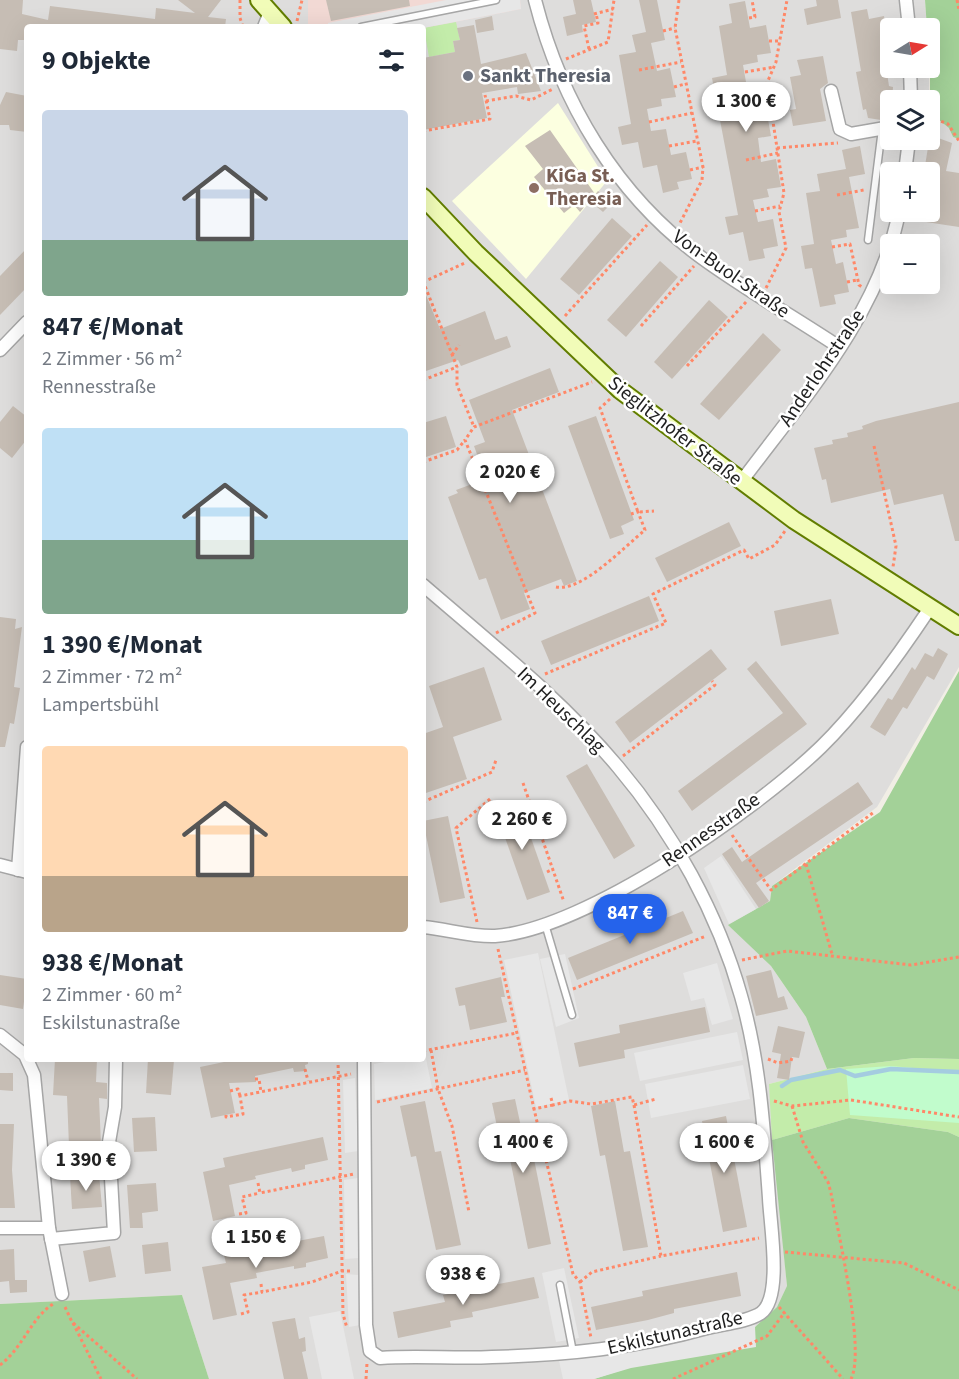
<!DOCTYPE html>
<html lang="de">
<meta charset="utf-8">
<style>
body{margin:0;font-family:"Source Sans 3",sans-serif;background:#f2f2f3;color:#1f2937;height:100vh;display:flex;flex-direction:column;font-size:22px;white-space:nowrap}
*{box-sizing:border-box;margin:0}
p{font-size:20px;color:#747a83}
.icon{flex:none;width:33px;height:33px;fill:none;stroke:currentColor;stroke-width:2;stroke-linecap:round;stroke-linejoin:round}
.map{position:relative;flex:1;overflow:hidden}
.sheet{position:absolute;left:24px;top:24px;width:402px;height:1038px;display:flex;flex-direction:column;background:#fff;border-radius:6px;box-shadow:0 6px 24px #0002}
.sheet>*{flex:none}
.needle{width:39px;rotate:79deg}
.buttons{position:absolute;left:880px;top:18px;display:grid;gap:12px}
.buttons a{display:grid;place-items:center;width:60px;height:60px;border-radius:6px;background:#fff;box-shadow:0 6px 24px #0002;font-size:30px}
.price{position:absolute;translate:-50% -51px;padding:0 14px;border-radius:21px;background:#fff;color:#222;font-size:20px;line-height:39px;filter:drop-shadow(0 2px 3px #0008)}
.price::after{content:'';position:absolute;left:50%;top:36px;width:18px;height:14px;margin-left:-9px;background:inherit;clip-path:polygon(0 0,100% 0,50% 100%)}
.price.active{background:#2563eb;color:#fff}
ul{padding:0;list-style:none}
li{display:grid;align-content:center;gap:12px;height:318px;padding:0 18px}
li span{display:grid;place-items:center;height:186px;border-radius:6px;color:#555}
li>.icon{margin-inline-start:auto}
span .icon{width:108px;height:108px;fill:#fffc;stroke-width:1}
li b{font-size:26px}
h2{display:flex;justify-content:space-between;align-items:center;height:72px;padding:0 18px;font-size:26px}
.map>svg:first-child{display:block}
.residential{fill:#dedddc;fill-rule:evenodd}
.commercial{fill:#f2d9d4}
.education{fill:#fcffe0}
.grass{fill:#c3ecaa}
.forest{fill:#a3d198}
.park{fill:#c1fccc}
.parking{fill:#e7e7e7}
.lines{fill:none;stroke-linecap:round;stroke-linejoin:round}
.stream{stroke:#a4cce0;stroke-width:4.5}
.building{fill:#c6bdb4}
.service-casing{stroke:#a6a6a6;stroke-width:9}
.minor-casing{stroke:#a6a6a6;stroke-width:15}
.secondary-casing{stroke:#627d00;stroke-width:20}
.path{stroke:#ff8868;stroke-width:3;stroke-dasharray:3 3;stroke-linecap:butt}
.service{stroke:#fff;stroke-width:6}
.minor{stroke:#fff;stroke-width:12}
.secondary{stroke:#f1fcb8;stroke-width:16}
.worship-dot{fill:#6b7280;stroke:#fff;stroke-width:2}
.education-dot{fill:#8d6e63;stroke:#fff;stroke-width:2}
.labels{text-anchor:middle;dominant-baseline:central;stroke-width:5;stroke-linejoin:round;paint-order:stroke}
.worship-label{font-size:20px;font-weight:bold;fill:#5b616d;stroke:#fff;text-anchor:start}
.education-label{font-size:20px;font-weight:bold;fill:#785e54;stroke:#fff;text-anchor:start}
.street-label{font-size:20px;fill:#1f1f1f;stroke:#fff}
</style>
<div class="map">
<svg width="959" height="1379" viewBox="0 0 959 1379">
<rect width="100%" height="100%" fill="#f1eee5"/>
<path class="residential" d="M0 0H925L927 28H891V68H929V100H891V140H930V113L949 128 953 137 959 139V667L877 807 772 886 770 901 729 925 771 966 806 1017 827 1069 769 1084 787 1287 777 1307 755 1327 756 1347 631 1368 594 1379H209L182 1295 0 1304ZM27 27H423V1059H27ZM891 172H930V212H891ZM891 244H930V284H891Z"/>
<polygon class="commercial" points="308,0 520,0 521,9 423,28 308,27"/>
<polygon class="education" points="558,103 607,181 526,279 452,201"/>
<g class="grass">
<polygon points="456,22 460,40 453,41 455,52 429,57 426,40 423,40 423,28"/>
<polygon points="914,1058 959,1059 959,1137 948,1132 849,1118 772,1140 769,1084 827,1069"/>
</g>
<g class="forest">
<polygon points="925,0 959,0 959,139 953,137 949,128 930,113 930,28 927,28"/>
<polygon points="959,671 959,1059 914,1058 827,1069 806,1017 771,966 728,925 770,901 772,886 880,812"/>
<polygon points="849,1118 948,1132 959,1137 959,1379 594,1379 755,1327 777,1307 787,1286 772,1140"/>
<polygon points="182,1295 209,1379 0,1379 0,1304"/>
</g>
<polygon class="park" points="891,1066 959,1072 959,1123 850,1115 846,1069"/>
<g class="parking">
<polygon points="446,0 520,0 521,9 423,28 329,27 328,23"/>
<polygon points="721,856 756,909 729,924 704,868"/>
<polygon points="538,953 569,1100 536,1107 504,960"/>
<polygon points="565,954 579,1018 556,1027 540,959"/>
<polygon points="717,963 733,1019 712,1025 704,998 691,1001 683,973"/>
<polygon points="737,1032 743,1060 640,1081 634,1053"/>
<polygon points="425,1054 432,1088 375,1100 374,1064 401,1059 423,1059"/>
<polygon points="743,1065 750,1099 651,1118 645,1084"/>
<polygon points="355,1078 358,1151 345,1153 343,1080"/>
<polygon points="358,1178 359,1258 345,1259 344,1180"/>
<polygon points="564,1268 579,1338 556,1342 542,1273"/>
<polygon points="346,1274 358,1275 360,1325 349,1327"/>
<polygon points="340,1311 354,1379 322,1379 309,1317"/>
<polygon points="761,1313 755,1327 756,1347 631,1368 594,1379 563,1379 558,1356"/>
</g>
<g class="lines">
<polyline class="stream" points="782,1086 791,1080 840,1070 855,1076 891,1069 959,1072"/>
</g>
<g class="building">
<polygon points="0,0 23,0 22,14 48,20 50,6 155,19 156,8 195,13 178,0 221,0 208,17 226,19 225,27 27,27 26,40 18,40 17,51 0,49"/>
<polygon points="326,0 409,0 410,6 331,21"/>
<polygon points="573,0 591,0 596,22 582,25 583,32 567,36 563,17 576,14"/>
<polygon points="639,0 657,0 665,40 651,43 657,71 670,68 676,97 661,99 662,106 647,109 651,131 666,129 671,155 686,152 692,179 677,182 679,189 663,193 657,165 643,168 638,142 622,145 618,127 631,124 619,55 636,52 632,35 646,32"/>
<polygon points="816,0 838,0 841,18 807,25 804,9 817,6"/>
<polygon points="745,1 750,28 766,25 771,53 757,55 758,62 743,65 746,82 731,85 737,113 766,108 771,136 758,138 761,162 776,159 781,187 767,189 769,197 753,200 758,222 773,219 778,246 763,249 765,258 749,261 743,232 729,235 725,217 738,215 712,78 727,75 719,26 732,23 729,4"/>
<polygon points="867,9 869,19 884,16 887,36 891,37 891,69 887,73 889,86 893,87 891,116 881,120 868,118 866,109 863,110 856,72 861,71 851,12"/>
<polygon points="492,16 494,30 477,33 475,20"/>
<polygon points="474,25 481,64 526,53 541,91 518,94 517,87 482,93 487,118 423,130 423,58 455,52 453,41 460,40 457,28"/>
<polygon points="823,56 828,83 820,89 826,121 793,126 790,110 796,109 790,77 801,75 797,60"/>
<polygon points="6,92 27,96 27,132 10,130 9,125 0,125 0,105"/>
<polygon points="550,130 595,194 580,212 574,205 564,213 534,177 543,169 525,146"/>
<polygon points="930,135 952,143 946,171 959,173 959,227 906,219 907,212 930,212 930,172 924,172"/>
<polygon points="860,146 865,174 849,177 859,228 846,230 847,237 831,240 836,264 843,262 849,292 834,295 836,304 820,307 812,268 805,269 801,246 814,244 806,193 820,191 817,174 846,169 842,150"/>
<polygon points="598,191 612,203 603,212 590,201"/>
<polygon points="612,218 632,236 579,295 560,279"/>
<polygon points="27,248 27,287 0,315 0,276"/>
<polygon points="660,261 678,277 626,337 607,320"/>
<polygon points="423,288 440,329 485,311 495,340 507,336 511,347 461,366 458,360 423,372"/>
<polygon points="709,300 728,317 672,379 654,362"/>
<polygon points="763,333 781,350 719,420 700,404"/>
<polygon points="550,368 559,392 512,410 577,581 564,586 561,579 524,593 530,609 501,620 486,578 479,580 448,497 458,493 456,490 486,479 474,446 485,442 469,400"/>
<polygon points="959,402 959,541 955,541 943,494 894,505 890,489 831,503 826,479 822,480 814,448 833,444 832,440 848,437 847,433 863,429 862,426 876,421"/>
<polygon points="13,406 27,417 27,439 12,458 0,448 0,422"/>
<polygon points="446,416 456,447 423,458 423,423"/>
<polygon points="596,416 634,520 621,526 624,534 610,539 568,426"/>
<polygon points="729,522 741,546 667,582 655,558"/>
<polygon points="649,596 659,621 551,665 541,641"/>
<polygon points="831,599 839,634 781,646 774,611"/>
<polygon points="0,617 16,619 15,629 22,627 14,687 20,688 14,724 10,723 5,747 0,747"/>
<polygon points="938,648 948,654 934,680 927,676 907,709 903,707 885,736 870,727 888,698 892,700 912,667 915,670 925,653 933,657"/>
<polygon points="711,649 727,669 630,743 615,722"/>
<polygon points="756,661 807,724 692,811 678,791 783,713 747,669"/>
<polygon points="484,667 502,720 453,737 467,779 423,794 423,734 443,727 429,686"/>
<polygon points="587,764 635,846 614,859 566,776"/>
<polygon points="858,782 873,804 756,883 769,901 759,908 722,854 732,847 742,862"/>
<polygon points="518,801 550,892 527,900 495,809"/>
<polygon points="448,816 465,898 440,903 423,821"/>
<polygon points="683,911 693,933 577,980 568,958"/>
<polygon points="771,970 778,998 784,996 788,1009 756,1016 746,976"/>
<polygon points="0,975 27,979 23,1009 0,1005"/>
<polygon points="501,977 505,997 501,997 507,1022 470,1030 465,1005 459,1006 455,988"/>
<polygon points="705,1007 710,1032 624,1050 625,1058 579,1067 574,1043 620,1033 619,1025"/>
<polygon points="778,1026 805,1032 799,1058 792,1057 789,1080 777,1078 781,1054 772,1052"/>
<polygon points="55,1059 97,1059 96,1082 107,1083 107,1099 99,1098 101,1145 69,1146 67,1096 53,1095"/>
<polygon points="148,1059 174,1060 171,1095 146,1093"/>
<polygon points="224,1059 308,1059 308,1064 305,1065 306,1071 294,1072 293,1068 255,1076 256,1082 229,1083 235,1113 211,1118 200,1067 224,1062"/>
<polygon points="0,1073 13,1073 13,1091 0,1090"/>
<polygon points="515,1099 526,1150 532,1149 551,1244 528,1249 509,1154 503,1155 492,1103"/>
<polygon points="425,1101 435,1152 441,1151 461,1245 436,1250 416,1156 411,1157 400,1106"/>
<polygon points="615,1101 624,1152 630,1151 648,1247 623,1251 605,1155 600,1156 591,1106"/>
<polygon points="726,1116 747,1227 723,1232 702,1121"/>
<polygon points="155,1117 157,1151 134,1152 132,1118"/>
<polygon points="0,1124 14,1124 12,1170 15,1208 0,1208"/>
<polygon points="323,1137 328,1160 305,1165 305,1169 292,1172 291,1168 255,1176 256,1179 229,1185 235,1216 213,1221 203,1172 225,1167 223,1158"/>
<polygon points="99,1174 102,1207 72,1209 70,1176"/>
<polygon points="156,1183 158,1211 142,1213 143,1228 130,1228 127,1185"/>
<polygon points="324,1236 328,1258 306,1263 306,1267 294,1269 294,1266 256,1273 257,1278 230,1283 237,1315 213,1320 202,1267 226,1263 224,1255"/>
<polygon points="168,1242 171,1271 145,1274 142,1245"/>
<polygon points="110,1246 116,1277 89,1282 83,1251"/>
<polygon points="14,1249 15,1280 27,1280 27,1292 10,1293 9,1281 0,1282 0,1250"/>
<polygon points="737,1272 741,1296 674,1309 674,1313 648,1320 596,1330 591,1307 643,1296 642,1291"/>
<polygon points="534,1277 539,1298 472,1312 473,1317 450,1321 451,1327 398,1338 393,1312 445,1302 443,1295"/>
<polygon points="295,1318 299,1339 305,1337 306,1351 302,1352 308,1379 284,1379 272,1322"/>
</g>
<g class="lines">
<defs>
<g id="service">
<polyline points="361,27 496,0"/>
<polyline points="868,240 882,129"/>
<polyline points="545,924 572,1015"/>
<polyline points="560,1285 573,1352"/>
</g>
<g id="minor">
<path d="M535 0C561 102 616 195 702 258 746 290 794 317 839 347"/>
<polyline points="906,0 909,28"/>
<polyline points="264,27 270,12"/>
<polyline points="910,68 911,100"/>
<polyline points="831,91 840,129 851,134 891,127"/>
<polyline points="905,172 909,140"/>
<polyline points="0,350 27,322"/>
<path d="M741 482C802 400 879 315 899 212"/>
<polyline points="0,865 27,872"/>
<polyline points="18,870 27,747"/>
<path d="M423 927C447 929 471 937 495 936 585 930 756 810 821 747 860 709 900 653 930 608"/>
<polyline points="0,1035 25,1055 34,1075 49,1228 62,1294"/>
<path d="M364 1059 366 1325 370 1351 380 1358C417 1355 455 1359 492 1357 566 1355 636 1348 707 1328 723 1324 747 1322 761 1313 783 1297 770 1224 769 1198 764 1130 760 1062 741 996 718 914 673 832 618 767 561 699 490 643 423 585"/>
<polyline points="0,1228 49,1228"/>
<polyline points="51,1239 114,1233 109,1142 115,1107 116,1059"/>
</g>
<g id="secondary">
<polyline points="259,0 283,27"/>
<polyline points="423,197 476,253 620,390 794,520 959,626"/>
</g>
</defs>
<use href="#service" class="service-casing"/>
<use href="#minor" class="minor-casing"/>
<use href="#secondary" class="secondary-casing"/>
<g class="path">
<polyline points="240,0 240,18 243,27"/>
<polyline points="679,0 675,28 703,167 702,180 680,223"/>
<polyline points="957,0 959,10"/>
<polyline points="594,14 613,9"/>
<polyline points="749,18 755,17 752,0"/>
<polyline points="297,21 302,0"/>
<polyline points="663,31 675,28"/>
<polyline points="769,41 780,41"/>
<polyline points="423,42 426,42"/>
<polyline points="890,44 891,44"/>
<polyline points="589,49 584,26 598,23 596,13"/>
<polyline points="566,59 608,42 614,0"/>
<polyline points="639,70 681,62"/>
<polyline points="745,72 774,67"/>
<polyline points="674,87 685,84"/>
<polyline points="486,101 516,96 531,100 553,89"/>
<polyline points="736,110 770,103"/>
<polyline points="930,117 948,124 959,141"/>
<polyline points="649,122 692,113"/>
<polyline points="423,131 490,119 485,95"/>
<polyline points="669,146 697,141"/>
<polyline points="777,148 838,143"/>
<polyline points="746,160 778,153"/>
<polyline points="690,170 703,167"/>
<polyline points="837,195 864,190"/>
<polyline points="755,211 780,206"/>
<polyline points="832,247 850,244 859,285 862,287"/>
<polyline points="423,281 457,367 457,385 474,427"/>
<polyline points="423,282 465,263"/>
<polyline points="847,282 857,280"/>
<polyline points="766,288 786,248 779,212 784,193 767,83 776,62 787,0"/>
<polyline points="565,316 647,225"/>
<polyline points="641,326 694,266"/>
<polyline points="452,355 459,345"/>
<polyline points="687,366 747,301"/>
<polyline points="423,380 457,367"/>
<polyline points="610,399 600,408 638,512 654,511"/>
<polyline points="874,446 896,546 893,567"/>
<polyline points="423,462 457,450 465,440"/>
<path d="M556 587C582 592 624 547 645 530L638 512 631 514"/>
<polyline points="496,633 535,613 465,440 474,427 592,382"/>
<polyline points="545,674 666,623 653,594 744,550 749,559 775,545 785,531"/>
<polyline points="623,756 715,685 712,681"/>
<polyline points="523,783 564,902"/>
<polyline points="423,802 492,772 496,760"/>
<polyline points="530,827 536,821"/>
<polyline points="732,835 771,890 874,812"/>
<polyline points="806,864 832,954"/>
<polyline points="547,872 553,869"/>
<polyline points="477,922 456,828 490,799"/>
<polyline points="498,949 534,1109"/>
<polyline points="742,960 787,951 911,965 959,957"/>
<polyline points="573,989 706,936"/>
<polyline points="431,1050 438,1089 452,1126 469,1212"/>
<polyline points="423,1051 517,1033"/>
<polyline points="332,1059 335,1059"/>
<polyline points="338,1059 343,1314 347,1328"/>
<polyline points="768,1059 778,1063 791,1061 792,1057"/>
<polyline points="305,1069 308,1081"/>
<polyline points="255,1079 259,1079 261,1092"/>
<polyline points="230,1091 238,1089 240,1096"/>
<polyline points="551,1098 553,1105 570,1101 591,1104 632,1097 634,1105 656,1099"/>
<polyline points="774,1101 792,1106 851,1100 959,1117"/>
<polyline points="377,1102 525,1070"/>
<polyline points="553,1105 534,1109 573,1274 580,1282 591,1338"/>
<polyline points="634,1105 661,1256 759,1238"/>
<path d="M792 1106 803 1142 828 1182 831 1193C837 1229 866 1350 851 1379"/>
<polyline points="226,1115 226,1117 243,1114 240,1096 351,1074"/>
<polyline points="258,1183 260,1193 354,1174"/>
<polyline points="239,1214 246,1213 242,1197 260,1193"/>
<polyline points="785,1252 904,1263 959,1290"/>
<polyline points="580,1282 592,1272 661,1256"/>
<polyline points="261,1284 262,1292 312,1282 342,1271 352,1271"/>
<polyline points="65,1307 72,1322 137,1379"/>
<polyline points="779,1307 843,1379"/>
<polyline points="241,1314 248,1312 244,1295 262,1292"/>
<polyline points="73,1323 101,1379"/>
<path d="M0 1365C22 1349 31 1318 53 1304"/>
<polyline points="366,1379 367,1363"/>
<polyline points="673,1379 767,1336 785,1312"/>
</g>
<use href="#service" class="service"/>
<use href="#minor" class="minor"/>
<use href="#secondary" class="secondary"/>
</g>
<circle class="worship-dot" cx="468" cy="76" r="6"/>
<circle class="education-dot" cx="534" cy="188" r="6"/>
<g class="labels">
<g class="worship-label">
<text x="480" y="76">Sankt Theresia</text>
</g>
<g class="education-label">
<text x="546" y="176">KiGa St.<tspan x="546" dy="23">Theresia</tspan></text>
</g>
<g class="street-label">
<text transform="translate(731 274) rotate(35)">Von-Buol-Straße</text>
<text transform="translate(822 368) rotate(-56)">Anderlohrstraße</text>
<text transform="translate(675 431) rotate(38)">Sieglitzhofer Straße</text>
<text transform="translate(561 710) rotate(44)">Im Heuschlag</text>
<text transform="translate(711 830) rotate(-35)">Rennesstraße</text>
<text transform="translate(675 1333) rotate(-13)">Eskilstunastraße</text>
</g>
</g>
</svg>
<div class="buttons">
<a><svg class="needle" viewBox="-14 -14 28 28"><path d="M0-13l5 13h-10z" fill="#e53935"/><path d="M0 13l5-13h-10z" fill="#747a83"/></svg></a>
<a><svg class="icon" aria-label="layers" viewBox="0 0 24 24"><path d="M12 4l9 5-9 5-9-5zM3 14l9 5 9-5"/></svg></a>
<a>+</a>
<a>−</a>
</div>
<b class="price" style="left:746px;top:133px">1 300 €</b>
<b class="price" style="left:510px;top:504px">2 020 €</b>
<b class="price" style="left:522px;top:851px">2 260 €</b>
<b class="price active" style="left:630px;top:945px">847 €</b>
<b class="price" style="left:523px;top:1174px">1 400 €</b>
<b class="price" style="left:724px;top:1174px">1 600 €</b>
<b class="price" style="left:86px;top:1192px">1 390 €</b>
<b class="price" style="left:256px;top:1269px">1 150 €</b>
<b class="price" style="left:463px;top:1306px">938 €</b>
<section class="sheet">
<h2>9 Objekte<svg class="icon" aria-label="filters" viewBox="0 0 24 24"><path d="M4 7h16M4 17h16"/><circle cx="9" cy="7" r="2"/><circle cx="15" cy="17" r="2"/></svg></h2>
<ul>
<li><span style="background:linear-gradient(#c9d6e8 70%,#7fa58c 0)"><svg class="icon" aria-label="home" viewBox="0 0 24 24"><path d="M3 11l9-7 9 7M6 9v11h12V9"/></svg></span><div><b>847 €/Monat</b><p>2 Zimmer · 56 m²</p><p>Rennesstraße</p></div></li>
<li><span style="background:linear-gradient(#bfe0f5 60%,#7fa58c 0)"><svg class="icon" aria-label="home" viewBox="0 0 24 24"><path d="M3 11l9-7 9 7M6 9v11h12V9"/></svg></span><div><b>1 390 €/Monat</b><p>2 Zimmer · 72 m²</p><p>Lampertsbühl</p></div></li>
<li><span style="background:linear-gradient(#ffd9b3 70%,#b9a48a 0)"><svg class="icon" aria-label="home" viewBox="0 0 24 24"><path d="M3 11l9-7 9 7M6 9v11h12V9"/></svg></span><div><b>938 €/Monat</b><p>2 Zimmer · 60 m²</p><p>Eskilstunastraße</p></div></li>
</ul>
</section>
</div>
